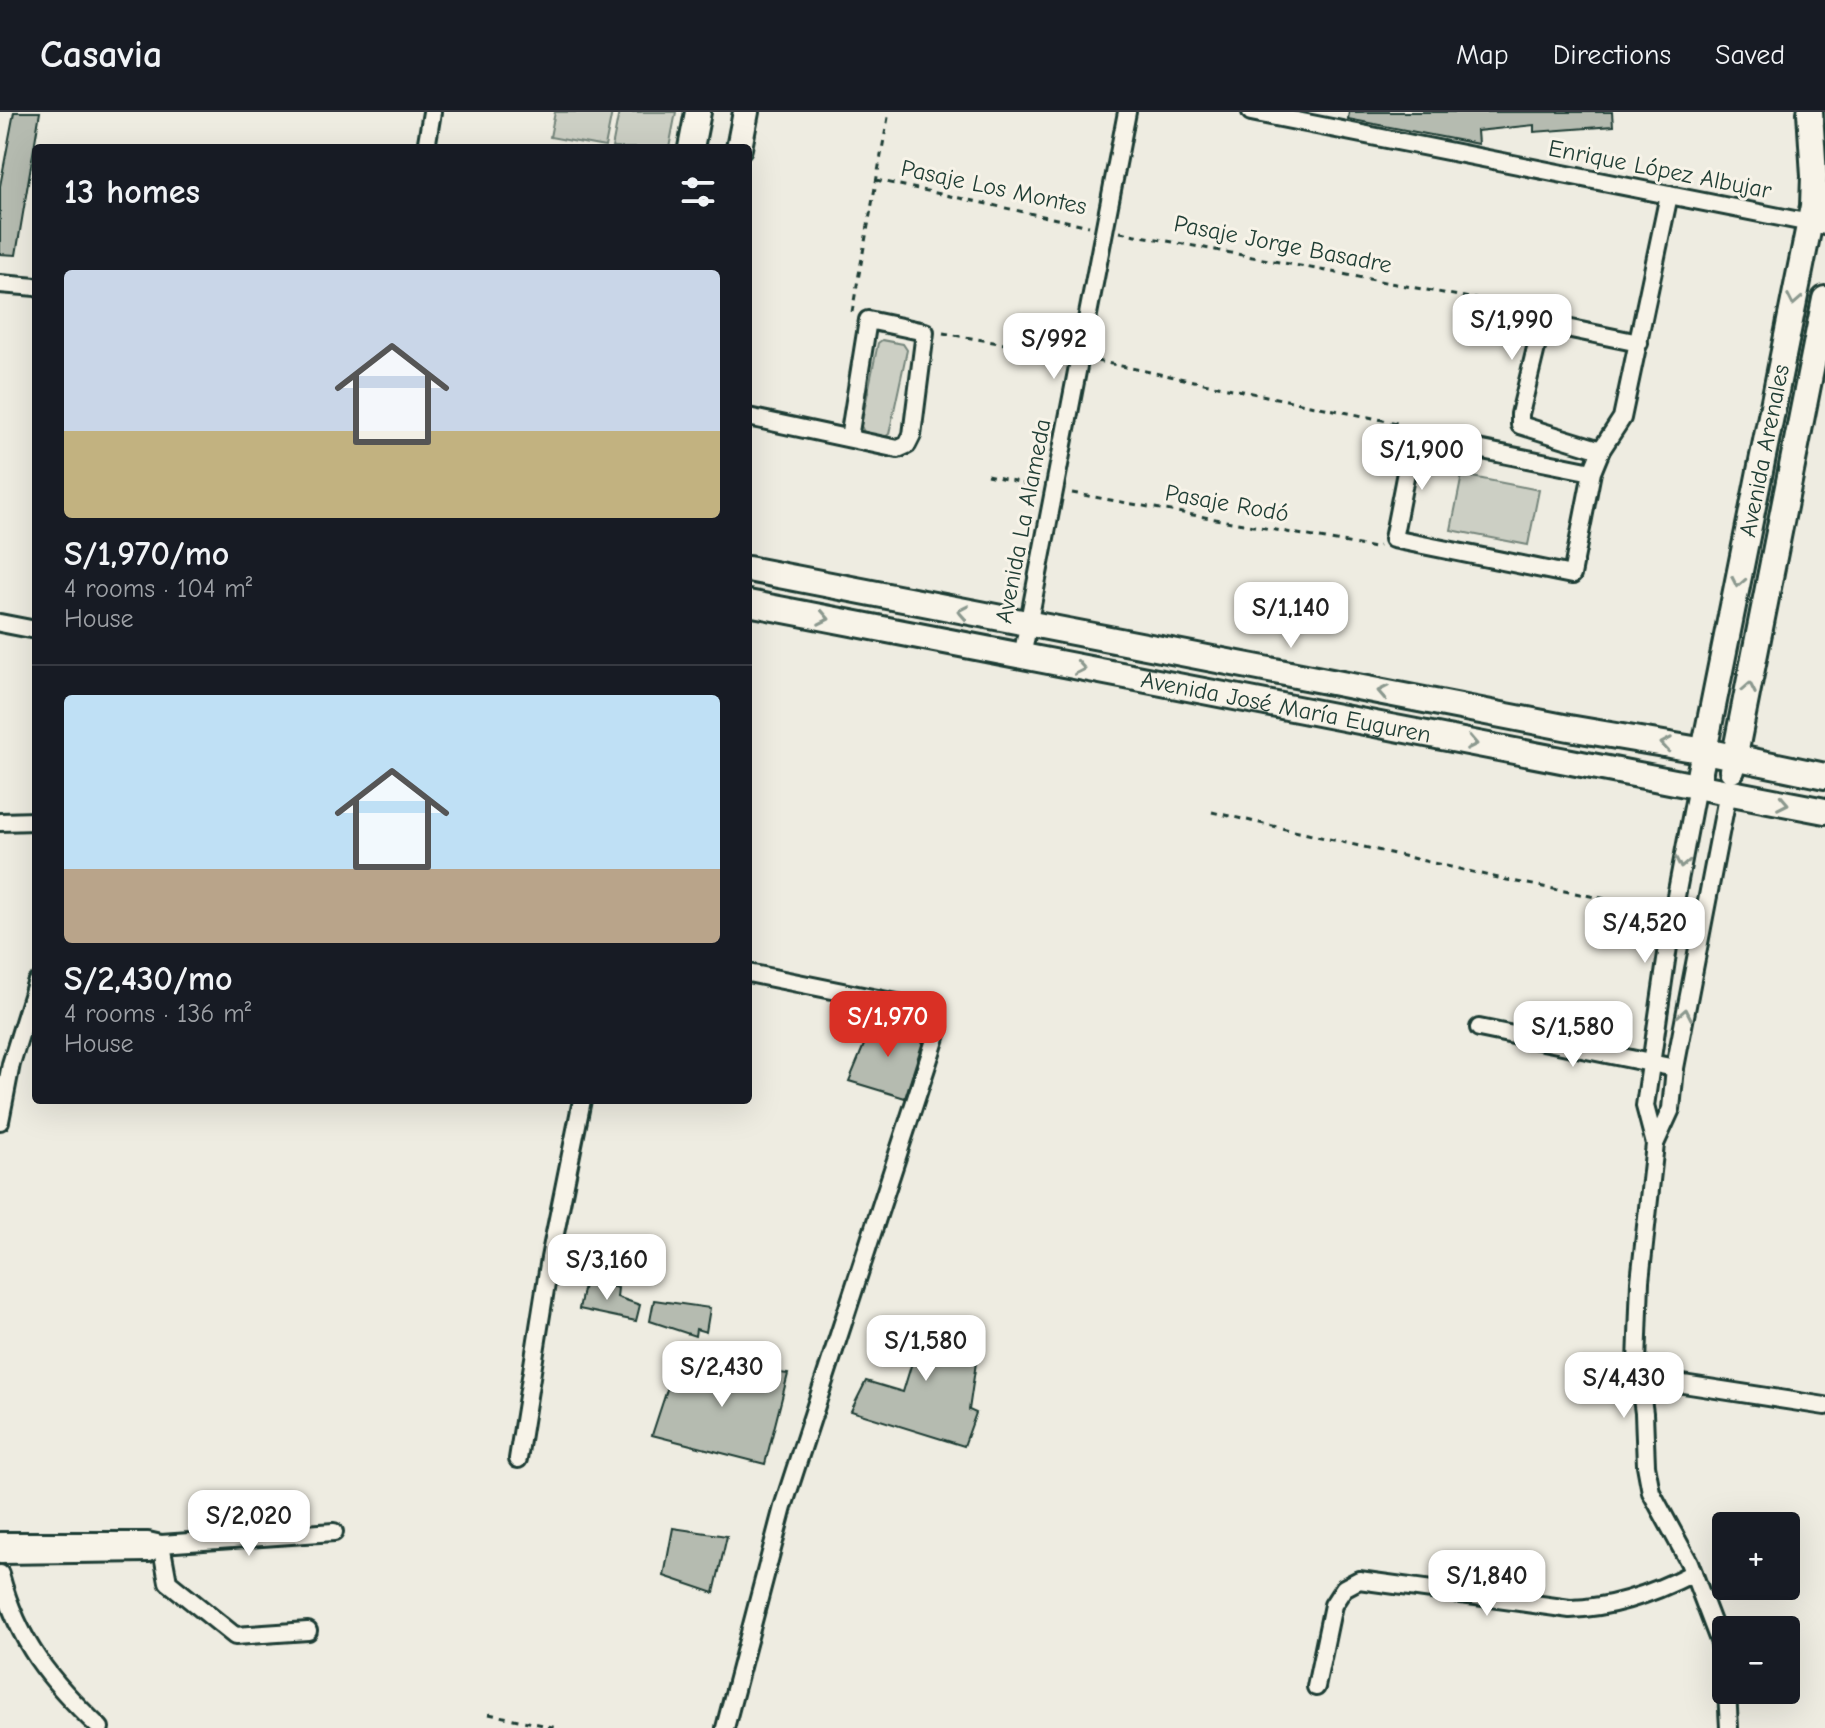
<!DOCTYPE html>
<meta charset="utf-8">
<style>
body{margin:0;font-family:"Comic Neue",sans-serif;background:#20242c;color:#f1f3f6;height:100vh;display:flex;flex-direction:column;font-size:30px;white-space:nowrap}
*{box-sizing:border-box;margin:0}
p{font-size:26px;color:#9ea1a6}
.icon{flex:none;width:44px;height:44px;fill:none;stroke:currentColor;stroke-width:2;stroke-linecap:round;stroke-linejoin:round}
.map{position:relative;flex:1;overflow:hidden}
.drawer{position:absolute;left:32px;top:32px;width:720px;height:960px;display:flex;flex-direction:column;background:#171b24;border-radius:8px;box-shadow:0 8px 32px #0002}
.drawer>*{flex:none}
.buttons{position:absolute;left:1712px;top:1400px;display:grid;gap:16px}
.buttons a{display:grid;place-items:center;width:88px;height:88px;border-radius:8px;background:#171b24;box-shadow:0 8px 32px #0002;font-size:40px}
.price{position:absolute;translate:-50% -68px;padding:0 18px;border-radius:16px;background:#fff;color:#222;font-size:26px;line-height:52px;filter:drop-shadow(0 2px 4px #0008)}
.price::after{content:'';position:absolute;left:50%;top:48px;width:24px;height:18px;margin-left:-12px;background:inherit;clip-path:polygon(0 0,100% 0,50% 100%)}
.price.current{background:#d93025;color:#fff}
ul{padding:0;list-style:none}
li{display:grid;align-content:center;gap:16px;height:424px;padding:0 32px}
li+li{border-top:2px solid #363941}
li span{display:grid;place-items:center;height:248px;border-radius:8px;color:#555}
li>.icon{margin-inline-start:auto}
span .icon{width:144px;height:144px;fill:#fffc;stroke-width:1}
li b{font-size:34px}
h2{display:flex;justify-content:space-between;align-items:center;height:96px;padding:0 32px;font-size:34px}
header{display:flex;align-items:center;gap:48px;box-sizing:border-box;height:112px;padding:0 40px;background:#171b24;border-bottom:2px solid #363941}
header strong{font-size:38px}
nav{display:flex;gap:44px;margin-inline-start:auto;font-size:28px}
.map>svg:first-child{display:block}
.green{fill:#cccfc4;stroke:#76867c;stroke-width:2}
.building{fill:#b5bbb0;stroke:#1f3d34;stroke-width:2}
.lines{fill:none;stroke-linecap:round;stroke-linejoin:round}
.street-casing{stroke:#1f3d34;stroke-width:22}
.secondary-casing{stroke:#1f3d34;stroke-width:30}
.path{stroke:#1f3d34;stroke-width:3;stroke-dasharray:6 6;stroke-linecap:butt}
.street{stroke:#f7f3e8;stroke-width:16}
.secondary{stroke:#f7f3e8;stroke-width:24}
.oneway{stroke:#8b988e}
.labels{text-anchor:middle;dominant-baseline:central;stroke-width:6;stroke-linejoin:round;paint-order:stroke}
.street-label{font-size:24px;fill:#1f3d34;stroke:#f7f3e8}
</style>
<header>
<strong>Casavia</strong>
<nav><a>Map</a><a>Directions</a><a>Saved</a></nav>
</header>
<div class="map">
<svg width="1825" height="1616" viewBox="0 0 1825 1616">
<rect width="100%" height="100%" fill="#eeece1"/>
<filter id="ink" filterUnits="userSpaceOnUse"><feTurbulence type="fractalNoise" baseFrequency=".0125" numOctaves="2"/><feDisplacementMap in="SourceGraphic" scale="16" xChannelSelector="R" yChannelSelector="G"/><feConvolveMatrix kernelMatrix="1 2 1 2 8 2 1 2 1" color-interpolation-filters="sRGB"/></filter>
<g filter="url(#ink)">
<g class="green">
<polygon points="555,0 612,0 605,35 550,25"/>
<polygon points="619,0 676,0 669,36 612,36"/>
<polygon points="882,228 903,232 907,238 889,322 884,326 865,322 861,314 878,231"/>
<polygon points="1462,363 1539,378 1528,433 1451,418"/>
</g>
<g class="building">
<polygon points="14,0 40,0 16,143 0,142 0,74"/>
<polygon points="1349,0 1612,0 1613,14 1534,20 1534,13 1477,19 1478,32 1348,7"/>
<polygon points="869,911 926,920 905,986 849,969 866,928 863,927"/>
<polygon points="585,1168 618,1176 617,1185 640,1193 636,1209 579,1197"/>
<polygon points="654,1188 710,1196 706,1220 696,1217 695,1224 650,1209"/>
<polygon points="883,1205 979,1230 969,1298 976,1301 964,1334 851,1299 866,1269 903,1280 913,1247 878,1230"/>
<polygon points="677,1247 788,1262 765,1352 652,1323"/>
<polygon points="673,1416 727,1424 714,1481 664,1464"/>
</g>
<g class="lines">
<defs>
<g id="street">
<polyline points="1251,0 1825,114"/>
<polyline points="426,36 432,0"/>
<polyline points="0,172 36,175"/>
<polyline points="748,305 898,337 907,333 912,323 925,220 868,208 849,326"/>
<polyline points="1601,338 1520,313 1520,302 1542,211 1639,231"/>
<polyline points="1592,360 1413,324 1393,427 1572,463 1592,360 1601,338 1622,306 1669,83"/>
<polyline points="0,511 36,518"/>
<polyline points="1022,545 1127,0"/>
<polyline points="1697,674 1673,800 1645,994 1655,1032 1640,1169 1637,1251 1644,1301 1646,1353 1651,1380 1689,1450 1720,1531 1726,1569"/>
<polyline points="0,710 36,709"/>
<polyline points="1479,916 1675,956"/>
<polyline points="0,1009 11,952 36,871"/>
<polyline points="1655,1032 1671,997 1675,956 1728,680"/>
<polyline points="1638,1265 1825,1294"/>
<polyline points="518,1347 550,1146 582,988"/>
<polyline points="0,1429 148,1429 161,1432 334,1420"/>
<polyline points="161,1432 168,1470 235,1524 308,1519"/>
<polyline points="0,1443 149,1441 161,1432"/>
<path d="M0 1462C18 1530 50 1569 100 1616"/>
<path d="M1316 1575 1333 1493 1344 1476 1359 1468 1570 1497C1613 1496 1654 1481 1693 1461"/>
<polyline points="1727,1578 1729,1616"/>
<polyline points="725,1616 783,1395 937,922 936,908 922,896 748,861"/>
</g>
<g id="secondary">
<polyline points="691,36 698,0"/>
<polyline points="739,36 746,0"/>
<polyline points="748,457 1569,616 1705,639 1825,664"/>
<path id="s1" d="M748 491 1825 699"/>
<polyline points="1732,658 1825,187"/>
<path id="s2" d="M1697 674 1813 94 1814 64 1810 0"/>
</g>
</defs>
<use href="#street" class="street-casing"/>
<use href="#secondary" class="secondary-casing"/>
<g class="path">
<polyline points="876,68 1089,114"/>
<polyline points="1120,120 1533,198"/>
<polyline points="852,200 889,0"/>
<polyline points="943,221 1066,243"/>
<polyline points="1097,249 1402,312"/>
<polyline points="987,363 1037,374"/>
<polyline points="1072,381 1375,436 1379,434"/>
<polyline points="1212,700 1507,768 1658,797"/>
<polyline points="489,1602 558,1616"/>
</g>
<use href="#street" class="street"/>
<use href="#secondary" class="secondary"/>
</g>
<defs><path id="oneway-chevron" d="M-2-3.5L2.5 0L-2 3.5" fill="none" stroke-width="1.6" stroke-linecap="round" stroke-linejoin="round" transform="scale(2)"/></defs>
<g class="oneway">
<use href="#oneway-chevron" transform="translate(1794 188) rotate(101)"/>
<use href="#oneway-chevron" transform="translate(1738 470) rotate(101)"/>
<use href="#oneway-chevron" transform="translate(963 500) rotate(-169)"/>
<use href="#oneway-chevron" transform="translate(824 506) rotate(11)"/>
<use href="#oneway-chevron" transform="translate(1080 556) rotate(11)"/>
<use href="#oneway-chevron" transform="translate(1749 576) rotate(-79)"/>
<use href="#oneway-chevron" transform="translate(1383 580) rotate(-169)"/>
<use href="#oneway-chevron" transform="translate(1472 631) rotate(11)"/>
<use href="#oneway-chevron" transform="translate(1666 632) rotate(-170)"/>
<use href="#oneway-chevron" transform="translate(1783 691) rotate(11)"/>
<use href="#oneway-chevron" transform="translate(1682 751) rotate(101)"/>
<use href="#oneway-chevron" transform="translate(1685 902) rotate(-79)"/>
</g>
</g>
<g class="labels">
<g class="street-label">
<text transform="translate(1660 57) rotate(11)">Enrique López Albujar</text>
<text transform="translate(994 75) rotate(12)">Pasaje Los Montes</text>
<text transform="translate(1283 132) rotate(11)">Pasaje Jorge Basadre</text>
<text stroke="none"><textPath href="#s2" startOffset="342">Avenida Arenales</textPath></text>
<text transform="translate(1227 391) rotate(10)">Pasaje Rodó</text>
<text transform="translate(1023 409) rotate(-79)">Avenida La Alameda</text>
<text stroke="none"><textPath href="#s1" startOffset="548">Avenida José María Euguren</textPath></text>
</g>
</g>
</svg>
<div class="buttons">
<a>+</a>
<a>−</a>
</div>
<b class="price" style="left:1512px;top:250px">S/1,990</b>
<b class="price" style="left:1054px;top:269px">S/992</b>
<b class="price" style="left:1422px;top:380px">S/1,900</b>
<b class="price" style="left:1291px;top:538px">S/1,140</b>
<b class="price" style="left:1645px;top:853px">S/4,520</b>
<b class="price current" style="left:888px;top:947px">S/1,970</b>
<b class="price" style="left:1573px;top:957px">S/1,580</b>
<b class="price" style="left:607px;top:1190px">S/3,160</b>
<b class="price" style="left:926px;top:1271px">S/1,580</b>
<b class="price" style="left:722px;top:1297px">S/2,430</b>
<b class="price" style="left:1624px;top:1308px">S/4,430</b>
<b class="price" style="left:249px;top:1446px">S/2,020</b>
<b class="price" style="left:1487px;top:1506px">S/1,840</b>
<section class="drawer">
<h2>13 homes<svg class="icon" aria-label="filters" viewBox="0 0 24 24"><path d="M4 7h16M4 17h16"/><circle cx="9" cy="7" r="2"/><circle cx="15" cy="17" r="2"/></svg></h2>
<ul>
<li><span style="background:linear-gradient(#c9d6e8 65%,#c2b280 0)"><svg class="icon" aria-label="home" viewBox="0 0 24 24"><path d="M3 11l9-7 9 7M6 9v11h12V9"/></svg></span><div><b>S/1,970/mo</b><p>4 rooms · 104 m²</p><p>House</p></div></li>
<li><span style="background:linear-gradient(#bfe0f5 70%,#b9a48a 0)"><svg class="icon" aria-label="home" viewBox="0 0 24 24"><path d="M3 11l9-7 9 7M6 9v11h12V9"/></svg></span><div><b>S/2,430/mo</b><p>4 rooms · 136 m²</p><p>House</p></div></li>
</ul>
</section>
</div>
